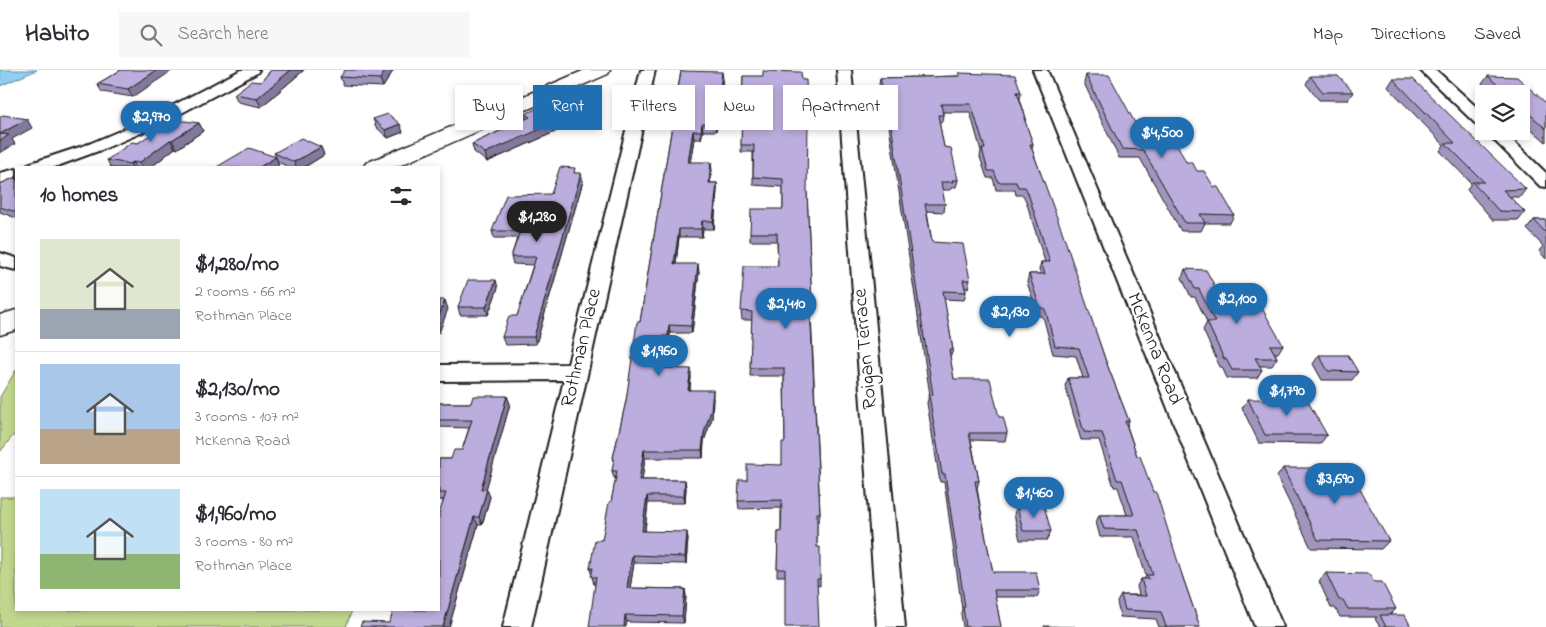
<!DOCTYPE html>
<meta charset="utf-8">
<style>
body{margin:0;font-family:"Indie Flower",sans-serif;background:#f7f7f7;color:#2b2b33;height:100vh;display:flex;flex-direction:column;font-size:19px;white-space:nowrap}
*{box-sizing:border-box;margin:0}
p{font-size:16px;color:#7c7c81}
.icon{flex:none;width:28px;height:28px;fill:none;stroke:currentColor;stroke-width:2;stroke-linecap:round;stroke-linejoin:round}
.map{position:relative;flex:1;overflow:hidden}
.sheet{position:absolute;left:15px;top:96px;width:425px;height:445px;display:flex;flex-direction:column;background:#fff;border-radius:0px;box-shadow:0 2px 8px #0003}
.sheet>*{flex:none}
.top-card{position:absolute;left:455px;top:15px;width:475px;height:45px;display:flex;gap:10px}
.fabs{position:absolute;left:1475px;top:15px;display:grid;gap:10px}
.fabs a{display:grid;place-items:center;width:55px;height:55px;border-radius:0px;background:#fff;box-shadow:0 2px 8px #0003;font-size:25px}
.price{position:absolute;translate:-50% -42px;padding:0 11px;border-radius:18px;background:#1f6fb2;color:#fff;font-size:16px;line-height:32px;filter:drop-shadow(0 1px 2px #0008)}
.price::after{content:'';position:absolute;left:50%;top:30px;width:15px;height:11px;margin-left:-8px;background:inherit;clip-path:polygon(0 0,100% 0,50% 100%)}
.price.active{background:#222;color:#fff}
ul{padding:0;list-style:none}
li{display:flex;align-items:center;gap:15px;height:125px;padding:0 25px}
li+li{border-top:1px solid #e1e1e2}
li span{display:grid;place-items:center;flex:none;width:140px;height:100px;border-radius:0px;color:#555}
li>.icon{margin-inline-start:auto}
span .icon{width:60px;height:60px;fill:#fffc;stroke-width:1}
li b{font-size:21px}
h2{display:flex;justify-content:space-between;align-items:center;height:60px;padding:0 25px;font-size:21px}
.tag{padding:0 18px;border-radius:0px;background:#fff;box-shadow:0 2px 8px #0003;font-size:18px;line-height:45px}
.tag.active{background:#1f6fb2;color:#fff}
header{display:flex;align-items:center;gap:30px;box-sizing:border-box;height:70px;padding:0 25px;background:#fff;border-bottom:1px solid #e1e1e2}
header strong{font-size:24px}
nav{display:flex;gap:28px;margin-inline-start:auto;font-size:18px}
.search{width:350px;height:45px;background:#f7f7f7;display:flex;align-items:center;gap:12px;box-sizing:border-box;padding:0 18px;border-radius:0px;color:#7c7c81;font-size:19px}
.map>svg:first-child{display:block}
.green{fill:#c1d78d;stroke:#6e7a54}
.water{fill:#91cef2;stroke:#62879c}
.lines{fill:none;stroke-linecap:round;stroke-linejoin:round}
.street-casing{stroke:#1c1c1c;stroke-width:4}
.secondary-casing{stroke:#1c1c1c;stroke-width:3}
.street{fill:#fff;fill-rule:evenodd}
.secondary{fill:#fff;fill-rule:evenodd}
.wall{fill:#a195be;stroke:#1c1c1c}
.shaded-wall{fill:#83799b;stroke:#1c1c1c}
.building{fill:#bbaddd;stroke:#1c1c1c}
.labels{text-anchor:middle;dominant-baseline:central;stroke-width:4.5;stroke-linejoin:round;paint-order:stroke}
.street-label{font-size:20px;fill:#1c1c1c;stroke:#fff}
</style>
<header>
<strong>Habito</strong>
<div class="search"><svg class="icon" aria-label="search" viewBox="0 0 24 24"><circle cx="10" cy="10" r="6"/><path d="M15 15l6 6"/></svg>Search here</div>
<nav><a>Map</a><a>Directions</a><a>Saved</a></nav>
</header>
<div class="map">
<svg width="1546" height="557" viewBox="0 0 1546 557">
<rect width="100%" height="100%" fill="#fff"/>
<filter id="ink" filterUnits="userSpaceOnUse"><feTurbulence type="fractalNoise" baseFrequency=".02" numOctaves="2"/><feDisplacementMap in="SourceGraphic" scale="10" xChannelSelector="R" yChannelSelector="G"/><feConvolveMatrix kernelMatrix="1 2 1 2 8 2 1 2 1" color-interpolation-filters="sRGB"/></filter>
<g filter="url(#ink)">
<g class="green">
<polygon points="16,300 16,362 0,382 0,327"/>
<polygon points="0,427 16,427 16,540 352,540 346,557 0,557"/>
</g>
<polygon class="water" points="0,0 37,0 0,16"/>
<g class="lines">
<defs>
<g id="street">
<polygon points="241,0 259,0 257,3 155,57 101,80 52,98 26,98 28,94 89,74 143,51"/>
<polygon points="641,0 655,0 531,557 503,557 564,310 439,311 439,295 568,294"/>
<polygon points="837,0 851,0 905,557 877,557"/>
<polygon points="1033,0 1047,0 1283,557 1255,557"/>
<polygon points="1420,0 1436,0 1484,44 1484,58 1478,56"/>
<polygon points="1485,61 1503,61 1546,103 1546,117 1540,116"/>
<polygon points="16,99 16,109 0,114 0,103"/>
<polygon points="0,183 16,188 16,200 0,196"/>
</g>
<g id="secondary">
<polygon points="585,0 610,0 608,4 394,98 363,98 366,93"/>
<polygon points="16,240 16,260 0,265 0,245"/>
</g>
</defs>
<use href="#street" class="street-casing"/>
<use href="#secondary" class="secondary-casing"/>
<use href="#street" class="street"/>
<use href="#secondary" class="secondary"/>
</g>
<g class="wall">
<polygon points="121,0 133,27 102,22 97,14"/>
<polygon points="271,0 304,0 261,37 238,32 234,24 261,12"/>
<polygon points="393,1 383,17 343,15 340,7"/>
<polygon points="681,1 723,9 716,61 703,61 701,69 694,69 690,92 712,100 710,113 717,113 717,120 714,159 703,159 702,167 679,167 676,194 699,202 692,263 670,263 669,274 664,274 661,295 662,298 691,307 690,320 713,328 712,348 704,371 703,388 645,388 642,410 685,410 686,418 685,433 648,433 645,461 688,469 686,494 634,493 630,518 685,519 686,526 684,553 627,552 595,515 594,515 590,498 602,470 611,432 616,408 614,408 612,401 614,392 613,388 626,331 640,252"/>
<polygon points="959,3 1021,22 1020,29 1026,48 1025,52 1033,74 1032,79 1105,289 1129,351 1127,356 1137,386 1183,508 1200,557 1159,557 1156,549 1120,547 1117,532 1121,525 1139,525 1137,516 1141,509 1144,509 1146,506 1134,467 1100,467 1096,452 1099,445 1127,445 1118,417 1114,417 1099,370 1081,370 1065,316 1068,308 1083,308 1076,286 1053,284 1044,250 1041,246 1038,246 1027,212 1029,204 1041,204 1039,200 1041,192 1045,192 1026,131 1023,125 1016,125 1015,120 996,120 993,108 987,108 980,87 981,81 970,42 943,42 943,45 942,52 939,52 944,77 958,110 956,117 952,117 951,120 942,120 945,134 944,142 927,141 932,172 970,210 968,218 965,218 966,222 964,230 944,229 953,280 950,288 954,309 999,347 1007,363 1005,371 971,370 979,411 977,418 986,469 993,502 1040,520 1037,527 995,527 1001,557 963,557 961,544 962,539 944,412 940,412 927,333 929,325 930,325 889,56 879,15 880,8 959,6"/>
<polygon points="1086,5 1147,75 1186,92 1214,117 1234,145 1230,153 1205,153 1201,161 1181,161 1140,88 1119,88 1084,13"/>
<polygon points="743,6 807,122 812,235 812,243 811,243 820,443 819,451 817,451 817,477 820,509 820,516 785,506 777,506 778,462 781,462 781,438 739,439 738,431 747,410 782,395 785,372 784,306 750,306 752,250 742,250 741,241 778,196 777,171 750,171 750,163 783,139 783,117 753,115 753,82 741,82"/>
<polygon points="1310,6 1353,22 1348,30 1319,30 1306,14"/>
<polygon points="1488,6 1546,33 1546,72 1521,50 1521,24 1493,24 1482,14"/>
<polygon points="1393,9 1526,119 1520,127 1510,127 1525,142 1519,150 1493,150 1467,120 1471,113 1440,81 1444,75 1388,17"/>
<polygon points="525,44 567,52 556,57 557,61 487,92 474,82 472,74 526,49"/>
<polygon points="373,49 403,62 388,68 376,57"/>
<polygon points="199,53 203,61 177,79 175,78 150,98 111,98 107,90 165,58"/>
<polygon points="321,77 324,85 303,98 291,98 278,92 274,83"/>
<polygon points="576,103 583,111 536,274 505,275 502,267 517,246 533,195 513,194 511,187 517,168 494,168 492,161 551,124"/>
<polygon points="16,107 16,148 0,142 0,114"/>
<polygon points="1534,150 1546,150 1546,189 1539,181 1543,176 1527,159"/>
<polygon points="1185,199 1218,222 1233,226 1283,275 1278,283 1275,283 1277,288 1272,296 1259,296 1262,300 1257,308 1227,308 1222,297 1220,297 1203,260 1207,252 1195,227 1191,227 1182,208"/>
<polygon points="498,218 488,245 460,245 458,237"/>
<polygon points="1319,285 1358,302 1352,310 1322,310 1313,294"/>
<polygon points="507,326 510,334 486,419 490,427 482,455 478,455 449,557 360,557 389,553 439,540 443,430 439,430 439,389 451,389 462,380 469,358 439,357 439,333 471,333"/>
<polygon points="1248,329 1327,365 1320,374 1259,373 1242,338"/>
<polygon points="1283,398 1389,471 1381,479 1311,478 1277,407"/>
<polygon points="1017,436 1051,461 1047,470 1020,470 1014,444"/>
<polygon points="1326,503 1374,512 1396,539 1390,545 1411,557 1380,557 1375,549 1377,547 1340,547 1335,538 1331,538 1319,511"/>
</g>
<g class="shaded-wall">
<polygon points="157,0 173,0 133,27 128,19"/>
<polygon points="291,0 304,0 261,37 257,28"/>
<polygon points="386,0 393,0 393,1 383,17 380,9"/>
<polygon points="722,2 723,9 716,61 716,54"/>
<polygon points="566,44 567,52 556,57 557,61 487,92 485,83"/>
<polygon points="27,49 32,58 12,69 15,74 0,83 0,64"/>
<polygon points="199,53 203,61 177,79 172,70"/>
<polygon points="400,54 403,62 388,68 385,60"/>
<polygon points="702,54 703,61 701,69 701,61"/>
<polygon points="693,61 694,69 689,100 688,92"/>
<polygon points="170,70 175,78 150,98 142,98 139,93"/>
<polygon points="321,77 324,85 303,98 297,98 294,92"/>
<polygon points="276,87 279,95 275,98 258,98"/>
<polygon points="133,92 137,98 132,98 130,94"/>
<polygon points="711,92 712,100 709,120 709,113"/>
<polygon points="581,103 583,111 536,274 534,267"/>
<polygon points="717,113 717,120 714,159 713,151"/>
<polygon points="702,151 703,159 702,167 701,159"/>
<polygon points="679,159 679,167 675,202 674,194"/>
<polygon points="698,194 699,202 692,263 691,256"/>
<polygon points="496,210 498,218 488,245 486,237"/>
<polygon points="445,230 448,239 439,263 439,246"/>
<polygon points="669,255 670,263 669,274 668,266"/>
<polygon points="663,266 664,274 660,303 659,295"/>
<polygon points="691,299 691,307 689,328 688,320"/>
<polygon points="713,320 713,328 712,348 704,371 703,388 702,380 704,363"/>
<polygon points="507,326 510,334 484,427 481,419"/>
<polygon points="644,380 645,388 641,418 639,410"/>
<polygon points="685,410 686,418 685,433 684,426"/>
<polygon points="487,419 490,427 482,455 479,447"/>
<polygon points="647,426 648,433 644,468 642,461"/>
<polygon points="474,447 478,455 449,557 443,557"/>
<polygon points="687,462 688,469 686,494 685,487"/>
<polygon points="632,485 634,493 629,525 627,518"/>
<polygon points="685,519 686,526 684,553 682,546"/>
<polygon points="625,545 627,552 626,557 624,557"/>
</g>
<g class="building">
<polygon points="121,0 157,0 128,19 97,14"/>
<polygon points="271,0 291,0 257,28 234,24 251,11 261,12"/>
<polygon points="345,0 386,0 380,9 340,7"/>
<polygon points="681,1 722,2 716,54 702,54 701,61 693,61 688,92 711,92 709,113 717,113 713,151 702,151 701,159 679,159 674,194 698,194 691,256 669,255 668,266 663,266 659,295 661,295 661,298 691,299 688,320 713,320 711,340 704,363 702,380 644,380 639,410 685,410 684,426 647,426 642,461 687,462 685,487 632,485 627,518 685,519 682,546 625,545 624,557 589,557 596,507 591,507 593,498 590,498 595,470 602,470 609,432 611,432 617,401 612,401 614,388 613,388 626,331 637,252 640,252"/>
<polygon points="763,1 801,2 802,10 806,10 808,52 807,122 812,235 810,235 820,443 817,443 817,477 820,477 820,509 817,509 819,557 785,557 785,499 777,499 778,462 781,462 782,430 738,431 739,410 747,410 747,394 782,395 782,372 785,372 784,298 750,298 752,242 741,241 744,196 778,196 777,163 750,163 751,139 783,139 783,109 753,107 754,75 741,75 743,6 763,6"/>
<polygon points="959,3 1015,5 1021,22 1017,22 1026,48 1024,48 1033,74 1030,74 1062,161 1105,289 1129,351 1125,351 1137,386 1140,386 1153,422 1156,422 1183,508 1200,557 1166,557 1161,542 1125,540 1121,525 1146,526 1141,509 1149,509 1147,505 1153,505 1138,460 1104,459 1099,445 1134,445 1122,410 1117,410 1102,363 1084,362 1068,308 1089,308 1079,278 1055,276 1046,242 1044,238 1040,238 1029,204 1045,204 1041,192 1050,192 1028,123 1025,117 1018,117 1016,112 998,112 994,101 988,101 982,79 985,79 971,34 941,34 943,45 938,45 944,77 951,78 958,110 952,110 953,112 941,112 945,134 925,134 932,172 963,174 970,210 963,210 966,222 943,221 953,280 949,280 954,309 990,309 999,347 1003,347 1007,361 1007,363 969,363 979,411 975,411 986,469 993,502 1036,502 1040,520 994,520 1001,557 966,557 963,537 965,537 945,404 942,404 929,325 933,325 890,48 880,8 960,6"/>
<polygon points="1086,5 1109,5 1147,75 1178,76 1186,92 1192,92 1197,101 1204,101 1214,117 1218,117 1234,145 1200,144 1205,153 1185,153 1143,80 1122,79"/>
<polygon points="1310,6 1338,6 1353,22 1323,22"/>
<polygon points="1488,6 1517,7 1546,33 1546,59 1521,36 1521,24 1507,24"/>
<polygon points="1393,9 1413,9 1526,119 1503,120 1525,142 1499,141 1472,112 1484,112 1445,73 1455,73"/>
<polygon points="549,33 566,44 552,50 555,53 485,83 472,74 530,47 525,44"/>
<polygon points="388,44 400,54 385,60 373,49"/>
<polygon points="3,45 27,49 0,64 9,65 0,71 0,47"/>
<polygon points="177,50 199,53 172,70 170,70 139,93 133,92 130,94 107,90 132,72 138,73 160,58 165,58"/>
<polygon points="301,68 321,77 294,92 274,83"/>
<polygon points="249,78 276,87 258,98 215,98"/>
<polygon points="560,97 575,98 574,103 581,103 534,267 502,267 509,246 517,246 536,187 511,187 520,161 492,161 506,125 551,124"/>
<polygon points="16,107 16,142 0,137 0,114"/>
<polygon points="1534,150 1546,150 1546,163"/>
<polygon points="1185,199 1206,200 1218,222 1231,222 1233,226 1255,226 1283,275 1270,275 1277,288 1255,288 1262,300 1232,300 1226,289 1224,289 1207,252 1215,252 1199,219 1195,219"/>
<polygon points="468,210 496,210 486,237 458,237"/>
<polygon points="439,230 445,230 439,246"/>
<polygon points="1319,285 1348,285 1358,302 1328,301"/>
<polygon points="473,326 507,326 481,419 487,419 479,447 474,447 443,557 360,557 362,552 389,553 394,540 439,540 439,444 446,423 439,423 439,389 451,389 454,380 462,380 472,350 439,350 439,333 471,333"/>
<polygon points="1248,329 1307,330 1327,365 1265,365"/>
<polygon points="1283,398 1348,398 1389,471 1318,470"/>
<polygon points="1017,436 1044,436 1051,461 1023,461"/>
<polygon points="1326,503 1369,504 1374,512 1382,512 1396,539 1348,539 1343,530 1339,530"/>
<polygon points="1380,545 1405,545 1411,557 1386,557"/>
<polygon points="1044,556 1075,557 1044,557"/>
</g>
</g>
<g class="labels">
<g class="street-label">
<text transform="translate(582 278) rotate(-77)">Rothman Place</text>
<text transform="translate(866 279) rotate(-95)">Roigan Terrace</text>
<text transform="translate(1154 279) rotate(68)">McKenna Road</text>
</g>
</g>
</svg>
<div class="fabs">
<a><svg class="icon" aria-label="layers" viewBox="0 0 24 24"><path d="M12 4l9 5-9 5-9-5zM3 14l9 5 9-5"/></svg></a>
</div>
<b class="price" style="left:151px;top:73px">$2,970</b>
<b class="price" style="left:1162px;top:89px">$4,500</b>
<b class="price active" style="left:537px;top:173px">$1,280</b>
<b class="price" style="left:1237px;top:255px">$2,100</b>
<b class="price" style="left:786px;top:260px">$2,410</b>
<b class="price" style="left:1010px;top:268px">$2,130</b>
<b class="price" style="left:659px;top:307px">$1,960</b>
<b class="price" style="left:1287px;top:347px">$1,790</b>
<b class="price" style="left:1335px;top:435px">$3,690</b>
<b class="price" style="left:1034px;top:449px">$1,460</b>
<div class="top-card">
<a class="tag">Buy</a>
<a class="tag active">Rent</a>
<a class="tag">Filters</a>
<a class="tag">New</a>
<a class="tag">Apartment</a>
</div>
<section class="sheet">
<h2>10 homes<svg class="icon" aria-label="filters" viewBox="0 0 24 24"><path d="M4 7h16M4 17h16"/><circle cx="9" cy="7" r="2"/><circle cx="15" cy="17" r="2"/></svg></h2>
<ul>
<li><span style="background:linear-gradient(#dfe7d0 70%,#9aa5b1 0)"><svg class="icon" aria-label="home" viewBox="0 0 24 24"><path d="M3 11l9-7 9 7M6 9v11h12V9"/></svg></span><div><b>$1,280/mo</b><p>2 rooms · 66 m²</p><p>Rothman Place</p></div></li>
<li><span style="background:linear-gradient(#a9c7e8 65%,#b9a48a 0)"><svg class="icon" aria-label="home" viewBox="0 0 24 24"><path d="M3 11l9-7 9 7M6 9v11h12V9"/></svg></span><div><b>$2,130/mo</b><p>3 rooms · 107 m²</p><p>McKenna Road</p></div></li>
<li><span style="background:linear-gradient(#bfe0f5 65%,#8fb573 0)"><svg class="icon" aria-label="home" viewBox="0 0 24 24"><path d="M3 11l9-7 9 7M6 9v11h12V9"/></svg></span><div><b>$1,960/mo</b><p>3 rooms · 80 m²</p><p>Rothman Place</p></div></li>
</ul>
</section>
</div>
